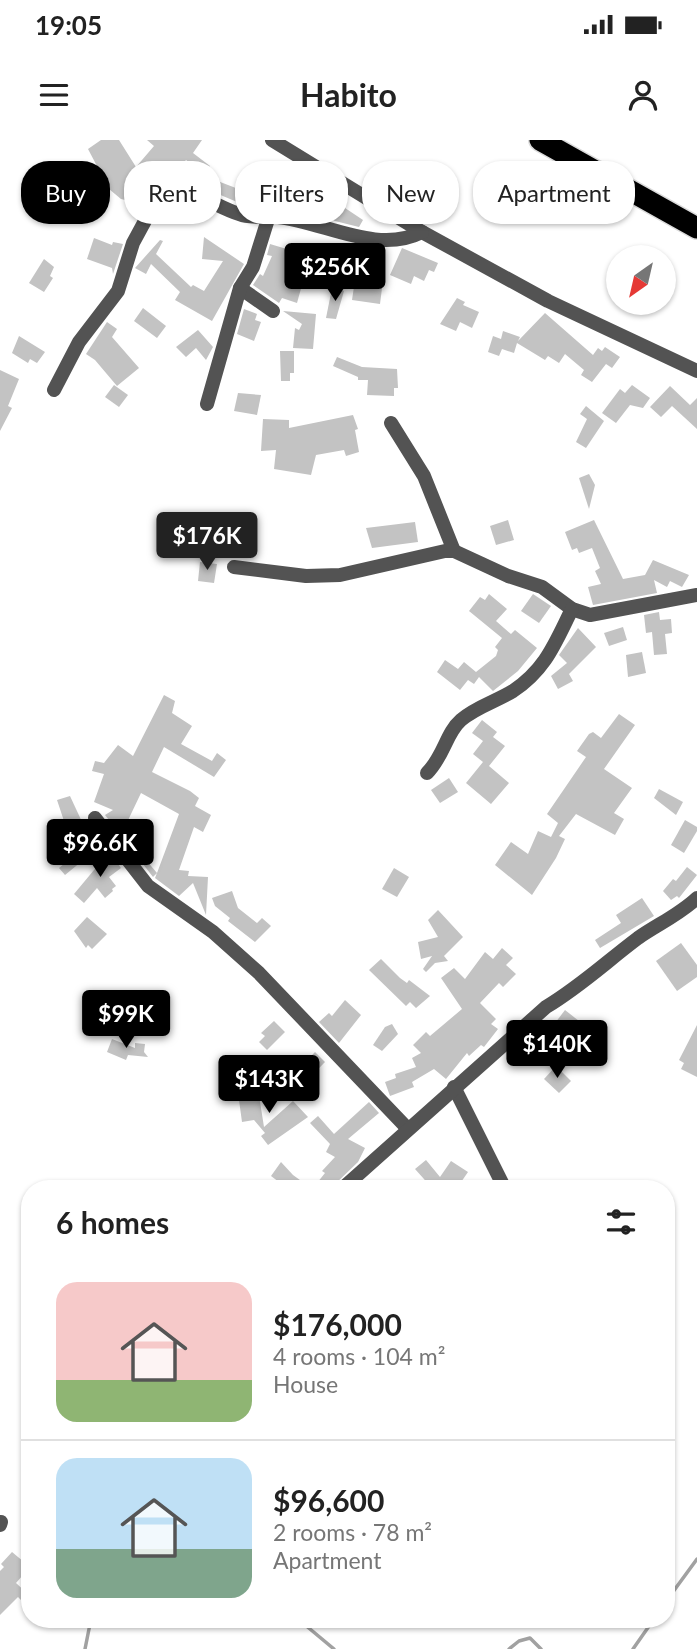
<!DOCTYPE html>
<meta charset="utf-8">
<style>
body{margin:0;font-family:Lato,sans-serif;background:#f2f2f2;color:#222;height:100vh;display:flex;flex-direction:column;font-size:26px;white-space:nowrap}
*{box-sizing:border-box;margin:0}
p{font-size:23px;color:#767676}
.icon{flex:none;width:38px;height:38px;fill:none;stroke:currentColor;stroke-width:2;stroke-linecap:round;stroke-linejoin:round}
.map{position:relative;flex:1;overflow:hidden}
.sheet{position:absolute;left:21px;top:1040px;width:654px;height:448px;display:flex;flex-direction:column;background:#fff;border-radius:28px;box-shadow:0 2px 5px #0004}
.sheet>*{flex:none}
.guide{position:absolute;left:21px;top:21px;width:656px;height:63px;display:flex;gap:14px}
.needle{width:46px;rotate:214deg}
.buttons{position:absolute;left:606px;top:105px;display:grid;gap:14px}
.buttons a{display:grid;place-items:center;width:70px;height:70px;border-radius:50%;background:#fff;box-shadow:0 2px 5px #0004;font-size:35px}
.price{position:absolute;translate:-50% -60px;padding:0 16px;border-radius:7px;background:#000;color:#fff;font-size:23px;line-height:46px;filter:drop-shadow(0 2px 4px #0008)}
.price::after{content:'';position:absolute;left:50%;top:42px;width:21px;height:16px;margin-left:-10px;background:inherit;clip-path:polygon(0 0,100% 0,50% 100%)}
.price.current{background:#222;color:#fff}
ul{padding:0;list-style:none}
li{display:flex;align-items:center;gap:21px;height:175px;padding:0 35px}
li+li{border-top:2px solid #e0e0e0}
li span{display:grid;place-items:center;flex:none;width:196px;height:140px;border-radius:21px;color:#555}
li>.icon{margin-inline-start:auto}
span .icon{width:84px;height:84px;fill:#fffc;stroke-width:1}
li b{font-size:30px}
h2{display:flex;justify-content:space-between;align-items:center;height:84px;padding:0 35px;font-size:30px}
.chip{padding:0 24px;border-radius:28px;background:#fff;box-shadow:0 2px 5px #0004;font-size:24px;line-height:63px}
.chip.current{background:#000;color:#fff}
.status{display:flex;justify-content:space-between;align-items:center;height:49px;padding:0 35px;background:#fff;direction:ltr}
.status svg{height:19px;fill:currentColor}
header{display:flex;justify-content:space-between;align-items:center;height:91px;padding:0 35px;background:#fff;font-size:32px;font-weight:700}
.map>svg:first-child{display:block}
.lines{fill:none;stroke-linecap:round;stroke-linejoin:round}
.stream{stroke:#a1a1a1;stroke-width:3.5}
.building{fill:#c3c3c3}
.highway-casing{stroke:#dbdbdb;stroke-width:24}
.street{stroke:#535353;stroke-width:14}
.highway{stroke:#000;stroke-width:21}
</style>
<div class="status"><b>19:05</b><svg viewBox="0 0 49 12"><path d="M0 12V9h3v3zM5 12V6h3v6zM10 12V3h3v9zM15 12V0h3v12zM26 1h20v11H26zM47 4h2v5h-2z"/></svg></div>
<header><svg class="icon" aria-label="menu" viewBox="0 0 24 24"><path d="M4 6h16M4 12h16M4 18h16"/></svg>Habito<svg class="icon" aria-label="person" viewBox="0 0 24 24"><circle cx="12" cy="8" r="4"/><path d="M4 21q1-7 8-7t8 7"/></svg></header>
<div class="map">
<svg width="697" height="1509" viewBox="0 0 697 1509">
<rect width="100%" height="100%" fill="#fff"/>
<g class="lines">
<g class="stream">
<polyline points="667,1460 697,1419"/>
<polyline points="298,1479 334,1509"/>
<polyline points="85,1509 91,1479"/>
<polyline points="509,1509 519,1501 530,1498 541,1509"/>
<polyline points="633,1509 654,1479"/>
</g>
</g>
<g class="building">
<polygon points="101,0 119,0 136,27 154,6 147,0 202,0 193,13 210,26 204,34 186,20 172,37 163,30 143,59 131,53 125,60 121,59 109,49 88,9"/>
<polygon points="215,40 241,50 244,44 253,49 249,56 253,59 249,67 211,51"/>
<polygon points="282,42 332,68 336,62 363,80 359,87 335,81 313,67 310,74 275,67 269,64"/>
<polygon points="204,97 244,124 212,181 175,160 180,152 151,124 146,134 135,128 160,100 163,101 156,114 191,147 193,145 204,151 223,121 202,119"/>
<polygon points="94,98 112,105 113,102 123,104 113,134 112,128 87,119"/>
<polygon points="270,104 310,116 297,163 282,158 279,163 253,145 260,134 263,136 272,116 267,115"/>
<polygon points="402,108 438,123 434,132 429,130 424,141 414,136 411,144 390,135"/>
<polygon points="44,119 54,127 50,136 53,138 44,152 29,143"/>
<polygon points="370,138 383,140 380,164 352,160 355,140 369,142"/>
<polygon points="332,148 344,151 336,179 326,178"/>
<polygon points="457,158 465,162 463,165 479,172 472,188 460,182 456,191 440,184"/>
<polygon points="143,168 166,186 157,198 134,181"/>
<polygon points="244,169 257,174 255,180 261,182 254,201 237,194"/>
<polygon points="283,171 316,174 313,209 293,208 295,188 299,190 302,184"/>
<polygon points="545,173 593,215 598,208 602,211 605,207 620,217 612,228 606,224 592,242 581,235 584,230 565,214 559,223 548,216 545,220 517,203 514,213 502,209 499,216 488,212 493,196 501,199 503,191 520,197 518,201"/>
<polygon points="107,182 117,189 112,197 139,228 117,246 95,220 86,214"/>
<polygon points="198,190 213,207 206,220 196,208 186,217 176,207"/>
<polygon points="19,196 45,212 37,223 30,219 28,223 12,213"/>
<polygon points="280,211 294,211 294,233 290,233 290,241 281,241"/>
<polygon points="337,217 362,227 397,229 398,248 394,248 394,256 367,255 368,240 358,240 358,237 333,226"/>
<polygon points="0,230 19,239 8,266 12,268 0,291"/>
<polygon points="114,245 128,255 119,267 105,257"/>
<polygon points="632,245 650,258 643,268 630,265 616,283 602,273 620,249 625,253"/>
<polygon points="670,246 690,265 697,258 697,289 672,266 661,277 650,267"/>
<polygon points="238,253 261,255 257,275 234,271"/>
<polygon points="586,266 604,281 586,308 576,302 587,279 580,274"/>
<polygon points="353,275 358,289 355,290 359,312 346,316 344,310 316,315 311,335 274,329 276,310 261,311 263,279 289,280 289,288"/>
<polygon points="589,334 595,345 589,369 579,338"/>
<polygon points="508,380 514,400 496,405 490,386"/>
<polygon points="594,380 623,439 645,435 653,420 689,435 682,447 670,441 667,447 654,440 657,453 593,465 588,447 601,444 595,431 600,428 592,408 579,413 577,408 572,410 565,392"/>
<polygon points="415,382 418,402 372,408 366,388"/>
<polygon points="200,422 217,424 214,443 198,441"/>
<polygon points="489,454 507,469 496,481 511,494 515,490 537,508 518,531 493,551 479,537 474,544 468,540 460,550 437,532 445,520 458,529 464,522 476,532 496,516 498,510 495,507 502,498 469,471 480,457 485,460"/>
<polygon points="533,454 551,466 539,483 521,471"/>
<polygon points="659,472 660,480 671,479 672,493 665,494 667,514 654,515 652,492 646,493 644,475"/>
<polygon points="623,487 627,500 609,506 604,493"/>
<polygon points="578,488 596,507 569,534 573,541 558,549 551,536 567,523 559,515"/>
<polygon points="642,512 646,533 628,537 626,515"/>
<polygon points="164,555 175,561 172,573 192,586 181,604 212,621 217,613 226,620 214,637 164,607 152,632 190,651 199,658 195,666 211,675 203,692 194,687 179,730 189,731 188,736 208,737 206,775 193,743 179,756 155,738 157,733 153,737 122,697 124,694 157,733 179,674 141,653 121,695 105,675 113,670 94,662 104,634 92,631 95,621 104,623 118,605 133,616"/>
<polygon points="619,574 635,585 604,629 632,648 614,673 624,679 615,695 576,674 559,696 565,699 556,718 532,755 495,725 511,702 528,714 538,691 551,697 558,683 547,674 586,617 577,611 589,594 593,592 601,598"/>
<polygon points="482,580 497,592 493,597 505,606 489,626 509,643 491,664 466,643 483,622 473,614 483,601 472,593"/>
<polygon points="449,638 458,652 440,663 431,650"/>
<polygon points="659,649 683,662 676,675 654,658"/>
<polygon points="70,656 83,684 67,690 57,660"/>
<polygon points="685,680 697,687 697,691 684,713 671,705"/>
<polygon points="81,710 87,717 65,735 59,728"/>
<polygon points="109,712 121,728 109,737 116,746 112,749 113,751 105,758 97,748 84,763 74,754"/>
<polygon points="687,727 697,735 679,758 677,756 671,760 663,751 673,739 676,741"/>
<polygon points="394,728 409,737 397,757 382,749"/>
<polygon points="232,751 238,768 257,783 262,778 271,786 255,802 228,781 230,778 215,766 212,758"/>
<polygon points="642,758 654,776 600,808 595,800 621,783 616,775"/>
<polygon points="438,770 463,797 444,816 448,821 435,823 426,832 423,829 432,816 421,819 418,802 438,797 428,780"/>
<polygon points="87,777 107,794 92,809 88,805 86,808 74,791"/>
<polygon points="681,803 697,825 697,837 677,851 656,821"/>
<polygon points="502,808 513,818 506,825 516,834 503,847 499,843 480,863 496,879 491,884 498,889 484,907 481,905 469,916 467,913 446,939 434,929 412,942 414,947 390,956 385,942 396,938 395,934 416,927 412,918 421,913 413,905 426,892 430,896 462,869 441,838 454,828 465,839 485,812 493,819"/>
<polygon points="381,819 400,838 407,843 409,840 430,856 416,868 410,862 406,866 369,830"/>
<polygon points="345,860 361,875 339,903 319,882 329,873 332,876"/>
<polygon points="565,870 579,881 563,902 549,891"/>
<polygon points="274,881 285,892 267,910 259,902 265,896 261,893"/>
<polygon points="392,884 398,894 382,911 373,905 385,887"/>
<polygon points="697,885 697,937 681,929 684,923 679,920"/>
<polygon points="112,899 135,908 135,903 145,904 144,912 148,917 128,915 126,920 107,912"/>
<polygon points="315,912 325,922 298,950 288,941"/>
<polygon points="556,926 571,941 559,953 544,939"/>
<polygon points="252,941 258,949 264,987 293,961 308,977 268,1005 261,996 265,993 254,980 242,982 239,960 244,956 240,949"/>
<polygon points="369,962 379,973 348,999 365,1008 358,1022 331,1048 313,1048 325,1033 322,1031 335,1017 326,1012 330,1004 310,983 318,976 334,994"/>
<polygon points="426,1020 440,1037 451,1021 468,1032 457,1048 432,1048 415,1029"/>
<polygon points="281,1022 293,1035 311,1048 287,1048 271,1036"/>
<polygon points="12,1412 30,1427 16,1443 30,1456 30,1469 18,1457 0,1475 0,1431 4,1427 1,1424"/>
</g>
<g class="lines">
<defs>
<polyline id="highway" points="540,0 697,88"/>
</defs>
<use href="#highway" class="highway-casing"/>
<g class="street">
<polyline points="272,0 422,92 548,161 697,231"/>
<polyline points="240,148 273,171"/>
<path d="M54 250 79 202 118 151 133 103 146 79 154 70 190 51C207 59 227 72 246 76 256 78 268 75 278 77 325 82 377 115 422 92"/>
<polyline points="207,264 240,148 253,127 269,76"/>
<polyline points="391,283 424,336 454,411"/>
<polyline points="234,427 306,436 340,435 445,411 454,411 508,436 542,447 572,469 590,475 697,455"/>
<path d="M427 633C444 616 446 593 461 580 476 567 497 561 513 551 546 529 555 503 572 469"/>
<polyline points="95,678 148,746 213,792 259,833 407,988"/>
<polyline points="454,947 503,1045"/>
<path d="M343 1048 546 867C581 846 606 822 638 798 658 784 679 775 697 758"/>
<polyline points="0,1385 1,1382"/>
</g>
<use href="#highway" class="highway"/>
</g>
</svg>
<div class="buttons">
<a><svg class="needle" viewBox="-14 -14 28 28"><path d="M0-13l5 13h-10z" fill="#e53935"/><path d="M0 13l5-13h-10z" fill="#767676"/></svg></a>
</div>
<b class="price" style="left:335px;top:163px">$256K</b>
<b class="price current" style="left:207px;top:432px">$176K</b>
<b class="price" style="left:100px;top:739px">$96.6K</b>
<b class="price" style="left:126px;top:910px">$99K</b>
<b class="price" style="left:557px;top:940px">$140K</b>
<b class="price" style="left:269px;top:975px">$143K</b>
<div class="guide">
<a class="chip current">Buy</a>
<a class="chip">Rent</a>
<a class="chip">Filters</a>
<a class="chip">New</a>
<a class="chip">Apartment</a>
</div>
<section class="sheet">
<h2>6 homes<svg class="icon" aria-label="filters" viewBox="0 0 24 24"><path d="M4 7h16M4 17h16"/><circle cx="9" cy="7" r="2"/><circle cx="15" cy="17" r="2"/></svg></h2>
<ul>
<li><span style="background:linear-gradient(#f6c9c9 70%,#8fb573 0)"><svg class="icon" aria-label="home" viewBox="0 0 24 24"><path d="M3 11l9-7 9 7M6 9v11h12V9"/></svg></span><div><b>$176,000</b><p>4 rooms · 104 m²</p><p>House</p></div></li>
<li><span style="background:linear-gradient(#bfe0f5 65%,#7fa58c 0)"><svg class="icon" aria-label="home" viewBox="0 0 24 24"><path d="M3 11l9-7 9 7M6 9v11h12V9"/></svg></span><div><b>$96,600</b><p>2 rooms · 78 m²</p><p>Apartment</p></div></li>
</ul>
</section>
</div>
